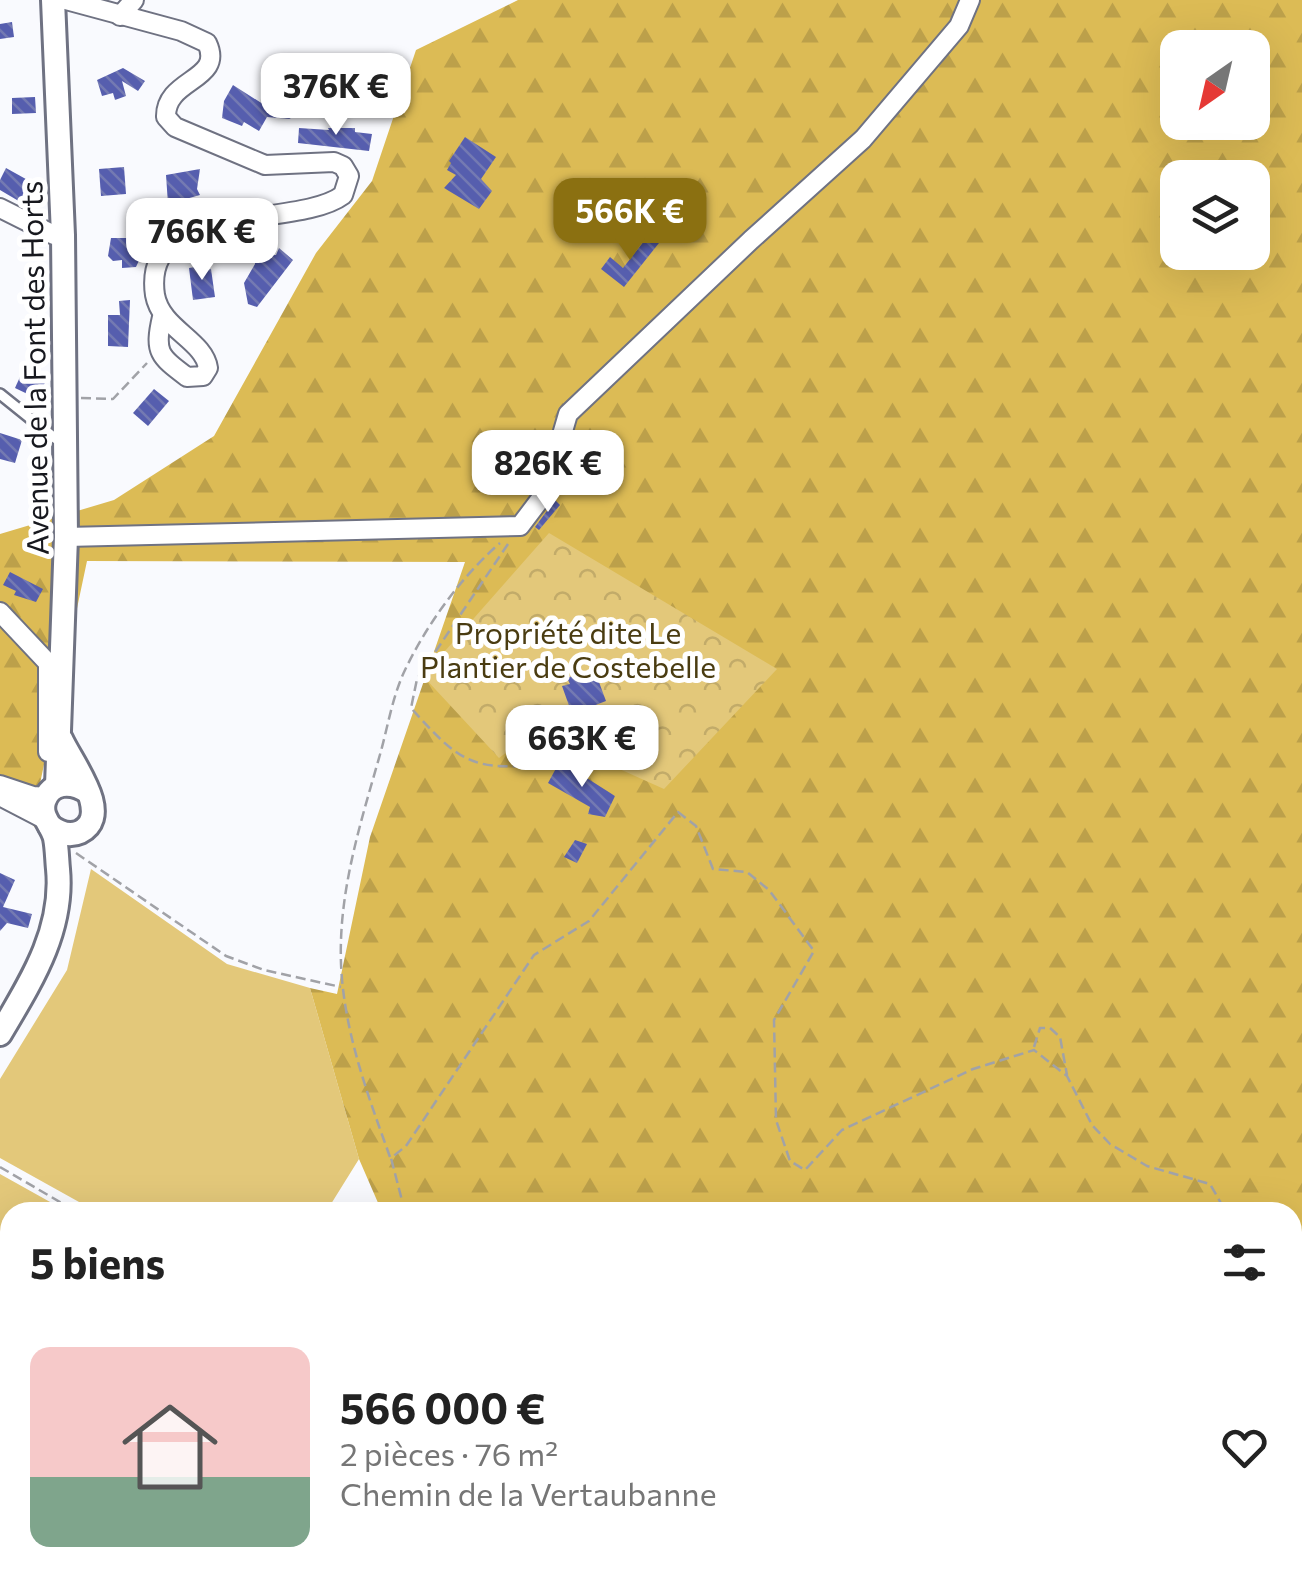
<!DOCTYPE html>
<html lang="fr">
<meta charset="utf-8">
<style>
body{margin:0;font-family:Commissioner,sans-serif;background:#f2f2f2;color:#222;height:100vh;display:flex;flex-direction:column;font-size:38px;white-space:nowrap}
*{box-sizing:border-box;margin:0}
p{font-size:32px;color:#767676}
.icon{flex:none;width:55px;height:55px;fill:none;stroke:currentColor;stroke-width:2;stroke-linecap:round;stroke-linejoin:round}
.map{position:relative;flex:1;overflow:hidden}
.sheet{position:absolute;left:0px;top:1202px;width:1302px;height:392px;display:flex;flex-direction:column;background:#fff;border-radius:30px 30px 0 0;box-shadow:0 10px 40px #0002}
.sheet>*{flex:none}
.needle{width:65px;rotate:214deg}
.buttons{position:absolute;left:1160px;top:30px;display:grid;gap:20px}
.buttons a{display:grid;place-items:center;width:110px;height:110px;border-radius:20px;background:#fff;box-shadow:0 10px 40px #0002;font-size:50px}
.price{position:absolute;translate:-50% -85px;padding:0 22px;border-radius:20px;background:#fff;color:#222;font-size:32px;line-height:65px;filter:drop-shadow(0 2px 5px #0008)}
.price::after{content:'';position:absolute;left:50%;top:60px;width:30px;height:22px;margin-left:-15px;background:inherit;clip-path:polygon(0 0,100% 0,50% 100%)}
.price.selected{background:#8b7011;color:#fff}
ul{padding:0;list-style:none}
li{display:flex;align-items:center;gap:30px;height:250px;padding:0 30px}
li span{display:grid;place-items:center;flex:none;width:280px;height:200px;border-radius:20px;color:#555}
li>.icon{margin-inline-start:auto}
span .icon{width:120px;height:120px;fill:#fffc;stroke-width:1}
li b{font-size:42px}
h2{display:flex;justify-content:space-between;align-items:center;height:120px;padding:0 30px;font-size:42px}
.map>svg:first-child{display:block}
.green{fill:#e3c87a}
.forest{fill:url(#forest-firs);fill-rule:evenodd}
.park{fill:url(#park-crowns)}
.building{fill:url(#building-back-hatch)}
.lines{fill:none;stroke-linecap:round;stroke-linejoin:round}
.lane-casing{stroke:#6f7282;stroke-width:14}
.street-casing{stroke:#6f7282;stroke-width:22}
.secondary-casing{stroke:#6f7282;stroke-width:28}
.path{stroke:#a1a2a7;stroke-width:2.5;stroke-dasharray:10 5;stroke-linecap:butt}
.lane{stroke:#fff;stroke-width:9}
.street{stroke:#fff;stroke-width:18}
.secondary{stroke:#fff;stroke-width:22}
.labels{text-anchor:middle;dominant-baseline:central;stroke-width:10;stroke-linejoin:round;paint-order:stroke}
.street-label{font-size:30px;fill:#17181e;stroke:#fff}
.park-label{font-size:30px;fill:#4a3c11;stroke:#fff}
</style>
<div class="map">
<svg width="1302" height="1594" viewBox="0 0 1302 1594">
<defs>
<pattern id="forest-firs" width="22" height="20" patternUnits="userSpaceOnUse" patternTransform="scale(2.5)"><rect width="22" height="20" fill="#dcbb55"/><path d="M5 1l3.5 6h-7zM16 11l3.5 6h-7z" fill="#bca04a"/></pattern>
<pattern id="park-crowns" width="20" height="18" patternUnits="userSpaceOnUse" patternTransform="scale(2.5)"><rect width="20" height="18" fill="#e3c87a"/><path d="M2 6a3 3 0 1 1 6 0M12 15a3 3 0 1 1 6 0" fill="none" stroke="#c2ab69"/></pattern>
<pattern id="building-back-hatch" width="6" height="6" patternUnits="userSpaceOnUse" patternTransform="scale(2.5)"><rect width="6" height="6" fill="#565eae"/><path d="M-1 5l2 2M0 0l6 6M5-1l2 2" fill="none" stroke="#747ab2"/></pattern>
</defs>
<rect width="100%" height="100%" fill="#f9fafe"/>
<g class="green">
<polygon points="91,869 227,964 310,988 359,1159 326,1212 97,1212 0,1158 0,1079 67,970"/>
<polygon points="0,1174 68,1212 10,1212 10,1401 0,1395"/>
</g>
<g class="forest">
<path d="M518 0H1302V1314L1293 1307 1292 1212H382L359 1159 310 988 337 994 370 837 465 562 87 561 38 793V831L28 820 0 806V534L114 500 214 436 316 253 372 181 416 50ZM1178 48H1252V122H1178ZM1178 178H1252V252H1178Z"/>
<polygon points="388,1585 1068,1585 1067,1594 391,1594"/>
</g>
<polygon class="park" points="549,533 777,669 664,789 535,731 499,758 423,676"/>
<g class="building">
<polygon points="12,22 14,37 0,39 0,24"/>
<polygon points="123,68 145,81 138,91 122,81 126,96 115,100 113,93 102,96 97,80"/>
<polygon points="233,85 266,106 271,104 272,109 291,119 267,117 259,131 244,122 242,126 222,118 224,101"/>
<polygon points="35,97 36,113 12,114 12,98"/>
<polygon points="299,128 329,130 328,128 355,128 355,132 372,134 369,151 298,143"/>
<polygon points="465,137 496,157 481,179 492,191 479,209 444,188 456,175 447,170 451,163 449,161"/>
<polygon points="124,167 126,194 101,196 99,169"/>
<polygon points="6,168 33,183 22,203 0,190 0,180"/>
<polygon points="200,169 197,189 200,195 168,204 166,175"/>
<polygon points="613,190 614,212 589,212 588,191"/>
<polygon points="649,235 659,243 624,287 601,269 610,257 623,268"/>
<polygon points="111,238 139,238 144,242 144,250 136,267 122,268 122,260 113,261 108,256"/>
<polygon points="279,248 293,260 257,307 248,304 244,283 255,264 255,256 276,255"/>
<polygon points="206,265 207,270 211,269 215,297 193,300 189,268"/>
<polygon points="130,300 128,347 108,346 108,315 127,315 120,315 119,301"/>
<polygon points="23,370 46,380 38,399 15,388"/>
<polygon points="154,389 169,401 148,426 133,413"/>
<polygon points="0,433 22,440 15,463 0,459"/>
<polygon points="571,465 585,471 580,482 565,479"/>
<polygon points="555,500 560,505 539,530 535,527"/>
<polygon points="10,572 43,589 36,602 14,595 16,591 3,585"/>
<polygon points="585,671 588,677 596,674 606,701 572,714 562,686 570,684 567,678"/>
<polygon points="560,761 615,796 605,817 588,814 590,807 548,783"/>
<polygon points="575,840 587,844 577,863 564,857"/>
<polygon points="0,873 15,880 3,907 32,914 28,928 7,923 0,931"/>
</g>
<g class="lines">
<defs>
<polyline id="lane" points="0,394 56,439 62,440"/>
<g id="street">
<path d="M66 0 181 31 207 43C225 81 165 78 166 117L175 127 265 165 334 162 343 166 349 176 343 195C296 230 141 199 155 295 161 329 204 340 208 368L203 376 187 377C159 356 154 352 162 317"/>
<polyline points="120,16 134,0"/>
<polyline points="0,208 54,235 63,235"/>
<polyline points="66,537 520,526 545,493 568,414 751,240 863,139 959,26 970,0"/>
<polyline points="0,612 48,663 48,752"/>
<polyline points="0,785 33,796 46,797"/>
<polyline points="0,796 46,820"/>
<polyline points="0,1497 10,1484"/>
<polyline points="1251,1585 1252,1594"/>
<polyline points="1143,1594 1145,1585"/>
</g>
<g id="secondary">
<polyline points="53,0 63,235 66,537 57,786"/>
<path d="M50 826C59 833 69 837 80 832 114 815 71 762 61 739"/>
<path d="M0 1034C30 983 64 931 58 869 57 859 57 848 55 838 52 825 40 817 44 802 50 781 72 781 88 792"/>
</g>
</defs>
<use href="#lane" class="lane-casing"/>
<use href="#street" class="street-casing"/>
<use href="#secondary" class="secondary-casing"/>
<g class="path">
<polyline points="81,398 113,399 147,363"/>
<path d="M508 544 417 679 411 708C462 765 473 771 549 764"/>
<polyline points="76,853 226,956 264,970 341,987"/>
<polyline points="1034,1047 1040,1028 1050,1028 1060,1037 1067,1075"/>
<path d="M390 1157C370 1101 350 1048 343 989 333 906 359 829 381 751 388 725 393 695 405 670 427 624 461 577 500 543"/>
<polyline points="0,1167 77,1212"/>
<polyline points="405,1212 391,1158 406,1146 534,955 589,921 678,812 696,826 713,869 747,872 769,890 814,951 774,1020 776,1120 790,1161 805,1170 842,1130 973,1069 1034,1050 1067,1076 1092,1125 1110,1144 1147,1166 1210,1184 1226,1212"/>
<polyline points="1292,1308 1302,1317"/>
<polyline points="390,1585 391,1594"/>
</g>
<use href="#lane" class="lane"/>
<use href="#street" class="street"/>
<use href="#secondary" class="secondary"/>
</g>
<g class="labels">
<g class="street-label">
<text transform="translate(33 368) rotate(-91)">Avenue de la Font des Horts</text>
</g>
<g class="park-label">
<text x="568" y="631">Propriété dite Le<tspan x="568" dy="34">Plantier de Costebelle</tspan></text>
</g>
</g>
</svg>
<div class="buttons">
<a><svg class="needle" viewBox="-14 -14 28 28"><path d="M0-13l5 13h-10z" fill="#e53935"/><path d="M0 13l5-13h-10z" fill="#767676"/></svg></a>
<a><svg class="icon" aria-label="layers" viewBox="0 0 24 24"><path d="M12 4l9 5-9 5-9-5zM3 14l9 5 9-5"/></svg></a>
</div>
<b class="price" style="left:336px;top:138px">376K €</b>
<b class="price selected" style="left:630px;top:263px">566K €</b>
<b class="price" style="left:202px;top:283px">766K €</b>
<b class="price" style="left:548px;top:515px">826K €</b>
<b class="price" style="left:582px;top:790px">663K €</b>
<section class="sheet">
<h2>5 biens<svg class="icon" aria-label="filters" viewBox="0 0 24 24"><path d="M4 7h16M4 17h16"/><circle cx="9" cy="7" r="2"/><circle cx="15" cy="17" r="2"/></svg></h2>
<ul>
<li><span style="background:linear-gradient(#f6c9c9 65%,#7fa58c 0)"><svg class="icon" aria-label="home" viewBox="0 0 24 24"><path d="M3 11l9-7 9 7M6 9v11h12V9"/></svg></span><div><b>566 000 €</b><p>2 pièces · 76 m²</p><p>Chemin de la Vertaubanne</p></div><svg class="icon" aria-label="heart" viewBox="0 0 24 24"><path d="M12 20l-8-8c-3-5 5-10 8-4 3-6 11-1 8 4z"/></svg></li>
</ul>
</section>
</div>
